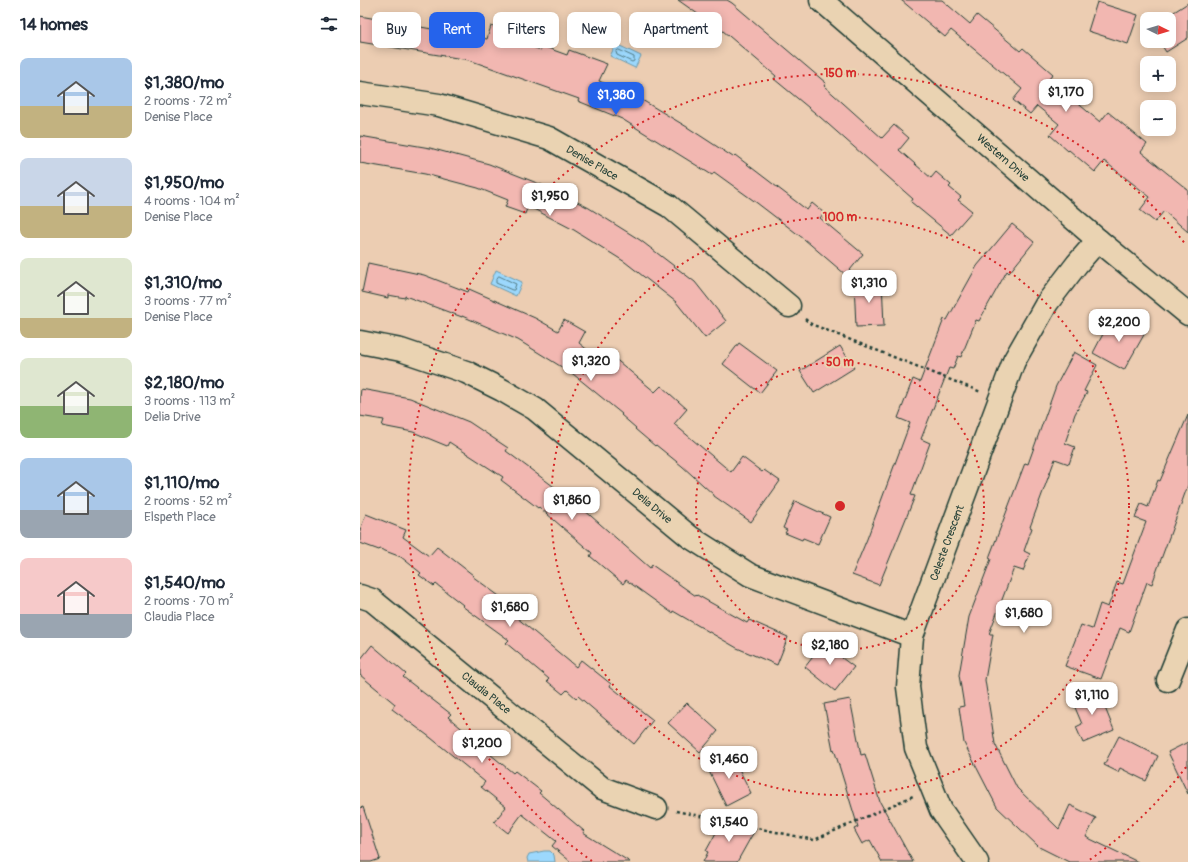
<!DOCTYPE html>
<meta charset="utf-8">
<style>
body{margin:0;font-family:Pangolin,sans-serif;background:#f2f2f3;color:#1f2937;height:100vh;display:flex;flex-direction:column;font-size:15px;white-space:nowrap}
*{box-sizing:border-box;margin:0}
p{font-size:13px;color:#747a83}
.icon{flex:none;width:22px;height:22px;fill:none;stroke:currentColor;stroke-width:2;stroke-linecap:round;stroke-linejoin:round}
.map{position:relative;flex:1;overflow:hidden}
.panel{display:flex;flex-direction:column;background:#fff;width:360px}
.panel>*{flex:none}
.guide{position:absolute;left:12px;top:12px;width:380px;height:36px;display:flex;gap:8px}
.needle{width:26px;rotate:95deg}
.buttons{position:absolute;left:780px;top:12px;display:grid;gap:8px}
.buttons a{display:grid;place-items:center;width:36px;height:36px;border-radius:8px;background:#fff;box-shadow:0 2px 10px #0003;font-size:20px}
.price{position:absolute;translate:-50% -34px;padding:0 9px;border-radius:8px;background:#fff;color:#222;font-size:13px;line-height:26px;filter:drop-shadow(0 1px 2px #0008)}
.price::after{content:'';position:absolute;left:50%;top:24px;width:12px;height:9px;margin-left:-6px;background:inherit;clip-path:polygon(0 0,100% 0,50% 100%)}
.price.on{background:#2563eb;color:#fff}
ul{padding:0;list-style:none}
li{display:flex;align-items:center;gap:12px;height:100px;padding:0 20px}
li span{display:grid;place-items:center;flex:none;width:112px;height:80px;border-radius:8px;color:#555}
li>.icon{margin-inline-start:auto}
span .icon{width:48px;height:48px;fill:#fffc;stroke-width:1}
li b{font-size:17px}
h2{display:flex;justify-content:space-between;align-items:center;height:48px;padding:0 20px;font-size:17px}
.pill{padding:0 14px;border-radius:8px;background:#fff;box-shadow:0 2px 10px #0003;font-size:14px;line-height:36px}
.pill.on{background:#2563eb;color:#fff}
main{display:flex;flex:1;min-height:0}
.map>svg:first-child{display:block}
.water{fill:#9cd8fd;stroke:#6a9aad}
.lines{fill:none;stroke-linecap:round;stroke-linejoin:round}
.shore{stroke:#517b84;stroke-width:1}
.building{fill:#f2b7b1;stroke:#1f3d34}
.street-casing{stroke:#1f3d34;stroke-width:25}
.secondary-casing{stroke:#1f3d34;stroke-width:25}
.path{stroke:#1f3d34;stroke-width:2.5;stroke-dasharray:3 3;stroke-linecap:butt}
.street{stroke:#ead3b2;stroke-width:22}
.secondary{stroke:#ead3b2;stroke-width:22}
.ring{fill:none;stroke:#d62828;stroke-width:2;stroke-dasharray:2 4}
.labels{text-anchor:middle;dominant-baseline:central;stroke-width:4;stroke-linejoin:round;paint-order:stroke}
.street-label{font-size:11px;fill:#1f3d34;stroke:#ead3b2}
.centre{fill:#d62828;stroke:#ead3b2;stroke-width:2}
.ring-label{font-size:12px;text-anchor:middle;font-weight:bold;fill:#d62828;stroke:#ead3b2;stroke-width:4;stroke-linejoin:round;paint-order:stroke}
</style>
<main>
<section class="panel">
<h2>14 homes<svg class="icon" aria-label="filters" viewBox="0 0 24 24"><path d="M4 7h16M4 17h16"/><circle cx="9" cy="7" r="2"/><circle cx="15" cy="17" r="2"/></svg></h2>
<ul>
<li><span style="background:linear-gradient(#a9c7e8 60%,#c2b280 0)"><svg class="icon" aria-label="home" viewBox="0 0 24 24"><path d="M3 11l9-7 9 7M6 9v11h12V9"/></svg></span><div><b>$1,380/mo</b><p>2 rooms · 72 m²</p><p>Denise Place</p></div></li>
<li><span style="background:linear-gradient(#c9d6e8 60%,#c2b280 0)"><svg class="icon" aria-label="home" viewBox="0 0 24 24"><path d="M3 11l9-7 9 7M6 9v11h12V9"/></svg></span><div><b>$1,950/mo</b><p>4 rooms · 104 m²</p><p>Denise Place</p></div></li>
<li><span style="background:linear-gradient(#dfe7d0 75%,#c2b280 0)"><svg class="icon" aria-label="home" viewBox="0 0 24 24"><path d="M3 11l9-7 9 7M6 9v11h12V9"/></svg></span><div><b>$1,310/mo</b><p>3 rooms · 77 m²</p><p>Denise Place</p></div></li>
<li><span style="background:linear-gradient(#dfe7d0 60%,#8fb573 0)"><svg class="icon" aria-label="home" viewBox="0 0 24 24"><path d="M3 11l9-7 9 7M6 9v11h12V9"/></svg></span><div><b>$2,180/mo</b><p>3 rooms · 113 m²</p><p>Delia Drive</p></div></li>
<li><span style="background:linear-gradient(#a9c7e8 65%,#9aa5b1 0)"><svg class="icon" aria-label="home" viewBox="0 0 24 24"><path d="M3 11l9-7 9 7M6 9v11h12V9"/></svg></span><div><b>$1,110/mo</b><p>2 rooms · 52 m²</p><p>Elspeth Place</p></div></li>
<li><span style="background:linear-gradient(#f6c9c9 70%,#9aa5b1 0)"><svg class="icon" aria-label="home" viewBox="0 0 24 24"><path d="M3 11l9-7 9 7M6 9v11h12V9"/></svg></span><div><b>$1,540/mo</b><p>2 rooms · 70 m²</p><p>Claudia Place</p></div></li>
</ul>
</section>
<div class="map">
<svg width="828" height="862" viewBox="0 0 828 862">
<rect width="100%" height="100%" fill="#eccdb2"/>
<filter id="ink" filterUnits="userSpaceOnUse"><feTurbulence type="fractalNoise" baseFrequency=".025" numOctaves="2"/><feDisplacementMap in="SourceGraphic" scale="8" xChannelSelector="R" yChannelSelector="G"/><feConvolveMatrix kernelMatrix="1 2 1 2 8 2 1 2 1" color-interpolation-filters="sRGB"/></filter>
<g filter="url(#ink)">
<g class="water">
<polygon points="256,44 281,56 275,68 250,56"/>
<polygon points="136,270 162,282 156,296 130,284"/>
<polygon points="184,851 190,851 194,855 195,862 168,862 167,858 169,854"/>
</g>
<g class="lines">
<g class="shore">
<polygon points="259,50 274,57 274,61 272,62 257,55 256,52"/>
<polygon points="139,276 156,284 154,290 152,290 136,283 136,280"/>
</g>
</g>
<g class="building">
<polygon points="318,0 367,0 372,3 466,83 464,86 522,138 534,125 549,138 539,150 571,178 576,172 591,185 589,187 601,197 598,200 612,211 591,235 551,202 553,199 460,117 414,79 416,76 356,25 350,34 337,25 342,17"/>
<polygon points="541,0 582,0 610,24 617,15 660,51 663,48 693,74 689,79 740,122 748,112 787,144 781,152 828,190 828,232 804,211 795,222 780,210 790,197 744,161 735,172 709,150 708,151 690,135 699,124 677,106 670,114 653,100 662,89 591,30 585,37"/>
<polygon points="737,2 778,15 768,44 728,31"/>
<polygon points="828,3 828,38 806,52 799,41 809,41 809,19 803,19"/>
<polygon points="0,16 127,39 131,26 147,32 151,40 181,50 182,46 207,55 209,50 247,64 239,81 277,97 327,127 373,157 375,155 447,210 452,203 464,213 460,218 503,254 486,275 444,239 397,203 354,172 352,175 262,119 218,101 219,99 109,60 0,42"/>
<polygon points="0,136 70,148 129,164 192,189 229,208 280,240 335,282 366,321 345,338 316,302 265,262 214,230 168,206 165,214 145,207 148,200 118,188 65,174 0,163"/>
<polygon points="652,224 674,242 649,273 647,271 619,321 616,320 601,357 598,356 593,369 589,368 561,439 570,443 551,495 555,496 519,585 492,575 507,539 550,423 538,418 553,379 560,382 584,319 587,320 617,266"/>
<polygon points="8,263 64,275 108,292 109,289 175,318 198,331 204,320 225,332 219,343 246,365 253,357 295,392 301,386 327,409 314,424 371,472 382,457 402,472 404,470 420,481 391,522 354,496 354,495 322,466 296,445 295,446 275,429 276,428 261,415 262,414 213,374 158,340 102,316 102,317 45,296 45,298 28,295 28,298 2,292"/>
<polygon points="522,281 524,326 496,327 494,282"/>
<polygon points="753,315 785,333 764,370 733,353"/>
<polygon points="379,343 417,371 400,393 363,364"/>
<polygon points="480,346 494,368 454,393 440,371"/>
<polygon points="714,352 737,365 724,391 727,392 715,414 705,443 715,447 709,464 695,459 670,527 672,528 664,551 670,554 663,571 654,568 629,634 633,634 625,680 635,744 657,788 699,829 710,805 736,818 726,837 778,862 709,862 679,847 637,807 604,743 599,707 604,706 599,675 609,617 631,559 629,558 665,463 668,464 696,386"/>
<polygon points="1,389 50,398 109,422 148,448 146,451 205,495 206,494 290,568 292,565 336,596 337,595 387,623 389,620 428,637 417,665 377,648 313,611 312,613 266,580 263,584 230,556 232,553 179,507 178,508 141,480 143,477 89,442 87,446 53,432 22,426 24,420 0,416 0,397"/>
<polygon points="828,415 828,485 792,584 787,582 769,632 760,628 741,679 705,666 721,625 732,629 740,604 748,607 757,582 763,584 786,522 775,518 781,504 788,507 798,480 800,481"/>
<polygon points="435,501 470,517 458,544 443,538 442,540 425,533 427,530 423,528"/>
<polygon points="6,514 46,530 43,537 69,556 77,547 113,575 112,576 154,607 150,612 216,667 221,660 251,684 250,686 293,720 274,744 218,696 216,698 207,690 203,694 187,681 189,679 146,643 149,640 102,606 103,605 76,584 74,586 59,575 61,573 41,557 20,549 19,550 0,543 0,530"/>
<polygon points="466,640 484,655 482,658 494,667 475,691 445,667"/>
<polygon points="12,645 46,674 43,677 91,714 88,717 131,753 130,754 153,773 155,771 181,791 179,793 224,831 223,833 270,862 211,862 192,846 196,841 162,814 148,833 134,822 146,807 121,787 125,782 71,738 32,709 35,704 0,675 0,660"/>
<polygon points="737,688 754,730 723,743 716,727 722,724 711,698"/>
<polygon points="490,699 501,755 505,754 520,802 553,862 522,862 510,840 502,844 494,829 498,827 474,749 473,750 464,704"/>
<polygon points="327,703 358,731 340,752 308,723"/>
<polygon points="759,736 798,756 786,781 760,768 758,772 744,765"/>
<polygon points="828,742 828,794 808,752"/>
<polygon points="372,755 391,793 366,806 347,767"/>
<polygon points="3,807 20,859 11,862 0,862 0,808"/>
<polygon points="363,820 396,828 377,862 343,862 348,852 346,851"/>
</g>
<g class="lines">
<defs>
<g id="street">
<polyline points="0,93 79,105 189,138 309,206 429,306"/>
<polyline points="0,342 41,350 106,372 142,390 175,409 330,537 390,575 552,636"/>
<polyline points="0,596 12,600 242,788 296,808"/>
<polyline points="808,680 828,630"/>
<polyline points="617,862 581,810 556,748 548,687 552,636 654,361 687,303 717,264 738,240"/>
</g>
<polyline id="secondary" points="461,0 738,240 828,314"/>
</defs>
<use href="#street" class="street-casing"/>
<use href="#secondary" class="secondary-casing"/>
<g class="path">
<polyline points="445,319 451,324 621,392"/>
<polyline points="316,811 454,840 553,796"/>
</g>
<use href="#street" class="street"/>
<use href="#secondary" class="secondary"/>
</g>
</g>
<g class="ring">
<circle cx="480" cy="506" r="144"/>
<circle cx="480" cy="506" r="289"/>
<path d="M826 767A433 433 0 0 1 728 861M232 861A433 433 0 1 1 826 245"/>
</g>
<g class="labels">
<g class="street-label">
<text transform="translate(643 158) rotate(41)">Western Drive</text>
<text transform="translate(232 163) rotate(30)">Denise Place</text>
<text transform="translate(292 506) rotate(40)">Delia Drive</text>
<text transform="translate(587 543) rotate(-70)">Celeste Crescent</text>
<text transform="translate(126 693) rotate(39)">Claudia Place</text>
</g>
</g>
<circle cx="480" cy="506" r="6" class="centre"/>
<g class="ring-label">
<text x="480" y="77">150 m</text>
<text x="480" y="221">100 m</text>
<text x="480" y="366">50 m</text>
</g>
</svg>
<div class="buttons">
<a><svg class="needle" viewBox="-14 -14 28 28"><path d="M0-13l5 13h-10z" fill="#e53935"/><path d="M0 13l5-13h-10z" fill="#747a83"/></svg></a>
<a>+</a>
<a>−</a>
</div>
<b class="price" style="left:706px;top:113px">$1,170</b>
<b class="price on" style="left:256px;top:116px">$1,380</b>
<b class="price" style="left:190px;top:217px">$1,950</b>
<b class="price" style="left:509px;top:304px">$1,310</b>
<b class="price" style="left:759px;top:343px">$2,200</b>
<b class="price" style="left:231px;top:382px">$1,320</b>
<b class="price" style="left:212px;top:521px">$1,860</b>
<b class="price" style="left:150px;top:628px">$1,680</b>
<b class="price" style="left:664px;top:634px">$1,680</b>
<b class="price" style="left:470px;top:666px">$2,180</b>
<b class="price" style="left:732px;top:716px">$1,110</b>
<b class="price" style="left:122px;top:764px">$1,200</b>
<b class="price" style="left:369px;top:780px">$1,460</b>
<b class="price" style="left:369px;top:843px">$1,540</b>
<div class="guide">
<a class="pill">Buy</a>
<a class="pill on">Rent</a>
<a class="pill">Filters</a>
<a class="pill">New</a>
<a class="pill">Apartment</a>
</div>
</div>
</main>
